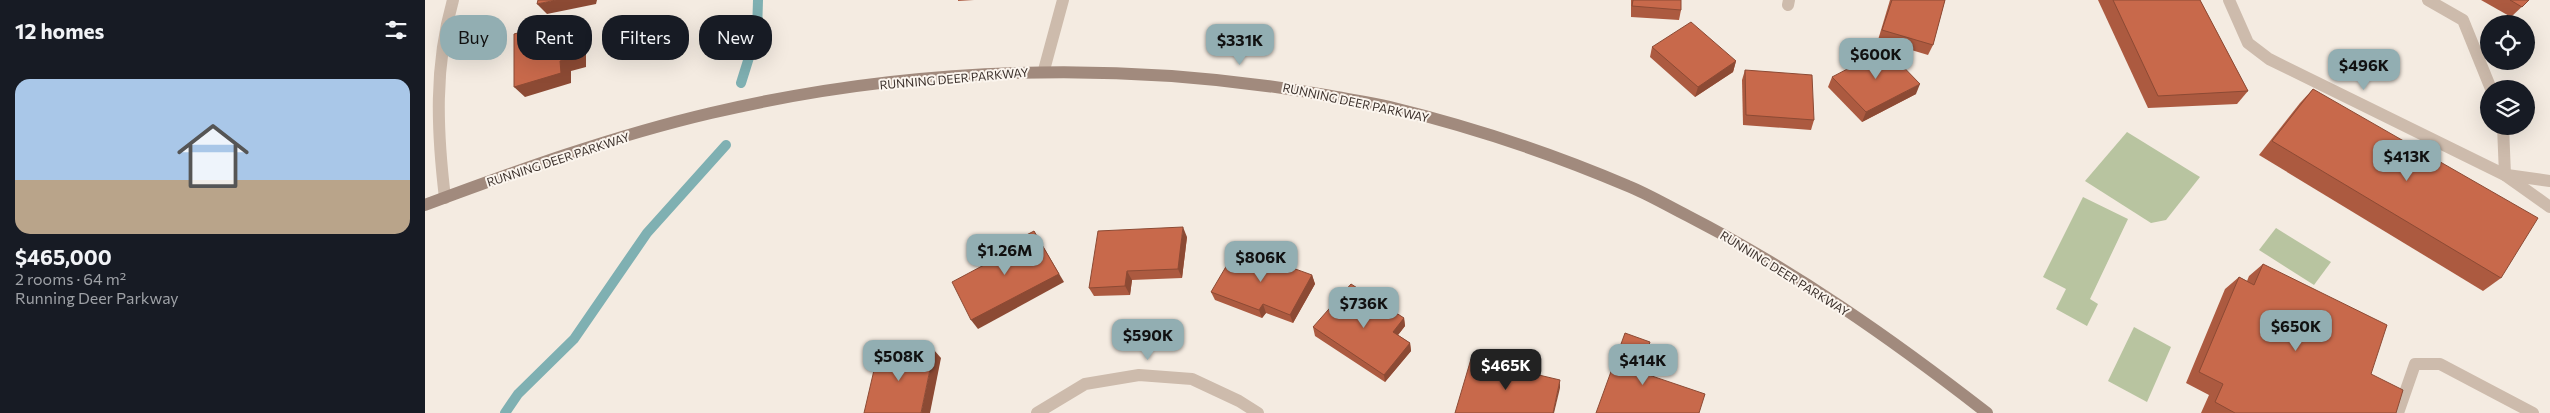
<!DOCTYPE html>
<meta charset="utf-8">
<style>
body{margin:0;font-family:Commissioner,sans-serif;background:#242831;color:#f1f3f6;height:100vh;display:flex;flex-direction:column;font-size:19px;white-space:nowrap}
*{box-sizing:border-box;margin:0}
p{font-size:16px;color:#9ea1a6}
.icon{flex:none;width:28px;height:28px;fill:none;stroke:currentColor;stroke-width:2;stroke-linecap:round;stroke-linejoin:round}
.map{position:relative;flex:1;overflow:hidden}
.side{display:flex;flex-direction:column;background:#171b24;width:425px}
.side>*{flex:none}
.guide{position:absolute;left:15px;top:15px;width:475px;height:45px;display:flex;gap:10px}
.buttons{position:absolute;left:2055px;top:15px;display:grid;gap:10px}
.buttons a{display:grid;place-items:center;width:55px;height:55px;border-radius:50%;background:#171b24;box-shadow:0 5px 20px #0002;font-size:25px}
.price{position:absolute;translate:-50% -42px;padding:0 11px;border-radius:10px;background:#92aeb2;color:#111;font-size:16px;line-height:32px;filter:drop-shadow(0 1px 2px #0008)}
.price::after{content:'';position:absolute;left:50%;top:30px;width:15px;height:11px;margin-left:-8px;background:inherit;clip-path:polygon(0 0,100% 0,50% 100%)}
.price.active{background:#222;color:#fff}
ul{padding:0;list-style:none}
li{display:grid;align-content:center;gap:10px;height:265px;padding:0 15px}
li span{display:grid;place-items:center;height:155px;border-radius:15px;color:#555}
li>.icon{margin-inline-start:auto}
span .icon{width:90px;height:90px;fill:#fffc;stroke-width:1}
li b{font-size:21px}
h2{display:flex;justify-content:space-between;align-items:center;height:60px;padding:0 15px;font-size:21px}
.pill{padding:0 18px;border-radius:20px;background:#171b24;box-shadow:0 5px 20px #0002;font-size:18px;line-height:45px}
.pill.active{background:#92aeb2;color:#111}
main{display:flex;flex:1;min-height:0}
.map>svg:first-child{display:block}
.green{fill:#b8c4a0}
.lines{fill:none;stroke-linecap:round;stroke-linejoin:round}
.stream{stroke:#7fb0b2;stroke-width:10}
.lane{stroke:#cdbbac;stroke-width:12}
.street{stroke:#cdbbac;stroke-width:12}
.secondary{stroke:#a18a7d;stroke-width:12}
.wall{fill:#ac5a40}
.shaded-wall{fill:#8c4a34}
.building{fill:#c8694b;stroke:#8c4a34}
.labels{text-anchor:middle;dominant-baseline:central;stroke-width:4;stroke-linejoin:round;paint-order:stroke}
.street-label{font-size:12px;fill:#3b302b;stroke:#fbf5ee}
</style>
<main>
<section class="side">
<h2>12 homes<svg class="icon" aria-label="filters" viewBox="0 0 24 24"><path d="M4 7h16M4 17h16"/><circle cx="9" cy="7" r="2"/><circle cx="15" cy="17" r="2"/></svg></h2>
<ul>
<li><span style="background:linear-gradient(#a9c7e8 65%,#b9a48a 0)"><svg class="icon" aria-label="home" viewBox="0 0 24 24"><path d="M3 11l9-7 9 7M6 9v11h12V9"/></svg></span><div><b>$465,000</b><p>2 rooms · 64 m²</p><p>Running Deer Parkway</p></div></li>
</ul>
</section>
<div class="map">
<svg width="2125" height="413" viewBox="0 0 2125 413">
<rect width="100%" height="100%" fill="#f4ebe1"/>
<g class="green">
<polygon points="1702,132 1775,177 1741,220 1726,223 1660,181"/>
<polygon points="1658,197 1703,219 1665,299 1673,304 1662,326 1631,309 1641,289 1618,277"/>
<polygon points="1851,228 1906,262 1889,285 1834,250"/>
<polygon points="1709,327 1746,347 1722,402 1683,381"/>
</g>
<g class="lines">
<g class="stream">
<polyline points="316,83 332,32 333,0"/>
<polyline points="80,413 93,394 149,339 222,233 301,145"/>
</g>
<polyline class="lane" points="1973,413 1990,364 2015,364 2108,413"/>
<g class="street">
<polyline points="1804,0 1823,43 1844,59 2080,175 2125,207"/>
<polyline points="2003,0 2038,20 2066,89"/>
<polyline points="1363,5 1364,0"/>
<polyline points="619,70 638,0"/>
<polyline points="2078,126 2080,175"/>
<polyline points="2082,175 2125,181"/>
<path d="M20 198C12 131 9 66 28 0"/>
<polyline points="612,413 660,384 714,375 767,379 814,401 833,413"/>
</g>
<path class="secondary" d="M0 205C94 170 188 136 286 113 486 66 697 59 900 95 921 99 944 102 965 107 1047 127 1126 153 1203 186 1223 194 1243 206 1263 216 1370 271 1467 339 1562 413"/>
</g>
<g class="wall">
<polygon points="533,0 549,0 533,1"/>
<polygon points="1206,0 1256,0 1256,10 1254,20 1206,17"/>
<polygon points="1465,0 1520,0 1508,45 1503,55 1453,40"/>
<polygon points="1673,0 1775,0 1823,91 1812,104 1723,108"/>
<polygon points="2056,0 2104,0 2086,17"/>
<polygon points="1227,47 1311,61 1308,72 1270,97 1225,57"/>
<polygon points="1320,70 1389,120 1386,130 1318,125 1317,80"/>
<polygon points="1407,77 1491,94 1437,122 1403,87"/>
<polygon points="1888,89 2076,278 2058,291 1834,155 1875,103"/>
<polygon points="762,237 757,278 707,280 705,295 669,296 664,288"/>
<polygon points="1838,264 1946,374 1971,413 1776,413 1784,395 1761,383 1800,289 1814,277 1822,281 1824,276"/>
<polygon points="887,275 890,284 868,323 841,313 837,318 790,300 786,292"/>
<polygon points="979,318 980,326 973,335 985,343 986,351 960,382 890,336 888,327"/>
</g>
<g class="shaded-wall">
<polygon points="131,0 172,0 171,4 122,14 112,4"/>
<polygon points="140,20 150,30 151,48 151,42 161,52 161,67 146,71 146,83 100,97 89,87 141,45"/>
<polygon points="1311,61 1308,72 1270,97 1273,87"/>
<polygon points="1495,84 1491,94 1437,122 1441,112"/>
<polygon points="758,227 762,237 757,278 753,269"/>
<polygon points="609,231 639,282 553,329 546,320"/>
<polygon points="702,271 707,280 705,295 700,286"/>
<polygon points="887,275 890,284 868,323 865,315"/>
<polygon points="838,304 841,313 837,318 834,310"/>
<polygon points="979,318 980,326 969,340 968,332"/>
<polygon points="1225,342 1223,353 1212,382 1215,372"/>
<polygon points="985,343 986,351 960,382 959,375"/>
<polygon points="509,350 516,358 505,413 496,413"/>
<polygon points="1135,380 1135,388 1129,413 1128,413"/>
</g>
<g class="building">
<polygon points="113,0 131,0 112,4"/>
<polygon points="1208,0 1256,0 1256,10 1207,6"/>
<polygon points="1467,0 1520,0 1508,45 1457,30"/>
<polygon points="1688,0 1775,0 1823,91 1733,96"/>
<polygon points="2085,0 2104,0 2097,7"/>
<polygon points="140,20 141,45 151,42 151,57 135,61 136,73 89,87 89,34"/>
<polygon points="1266,22 1311,61 1273,87 1227,47"/>
<polygon points="1461,49 1495,84 1441,112 1407,77"/>
<polygon points="1320,70 1387,75 1389,120 1321,115"/>
<polygon points="1888,89 2113,218 2076,278 1847,141"/>
<polygon points="758,227 753,269 702,271 700,286 664,288 673,231"/>
<polygon points="609,231 634,274 546,320 527,282 559,265 556,259"/>
<polygon points="812,248 887,275 865,315 838,304 834,310 786,292"/>
<polygon points="1838,264 1962,325 1946,374 1978,390 1971,413 1810,413 1790,402 1798,384 1774,372 1814,277 1829,285"/>
<polygon points="926,284 979,318 968,332 985,343 959,375 888,327"/>
<polygon points="1200,333 1225,342 1215,372 1280,394 1274,413 1171,413"/>
<polygon points="509,350 496,413 439,413 453,353"/>
<polygon points="1046,359 1135,380 1128,413 1030,413"/>
</g>
<g class="labels">
<g class="street-label">
<text transform="translate(529 78) rotate(-5)">RUNNING DEER PARKWAY</text>
<text transform="translate(931 102) rotate(12)">RUNNING DEER PARKWAY</text>
<text transform="translate(133 159) rotate(-18)">RUNNING DEER PARKWAY</text>
<text transform="translate(1360 273) rotate(32)">RUNNING DEER PARKWAY</text>
</g>
</g>
</svg>
<div class="buttons">
<a><svg class="icon" aria-label="locate" viewBox="0 0 24 24"><circle cx="12" cy="12" r="6"/><path d="M12 2v4M12 18v4M2 12h4M18 12h4"/></svg></a>
<a><svg class="icon" aria-label="layers" viewBox="0 0 24 24"><path d="M12 4l9 5-9 5-9-5zM3 14l9 5 9-5"/></svg></a>
</div>
<b class="price" style="left:815px;top:66px">$331K</b>
<b class="price" style="left:1451px;top:80px">$600K</b>
<b class="price" style="left:1939px;top:91px">$496K</b>
<b class="price" style="left:1982px;top:182px">$413K</b>
<b class="price" style="left:580px;top:276px">$1.26M</b>
<b class="price" style="left:836px;top:283px">$806K</b>
<b class="price" style="left:939px;top:329px">$736K</b>
<b class="price" style="left:1871px;top:352px">$650K</b>
<b class="price" style="left:723px;top:361px">$590K</b>
<b class="price" style="left:474px;top:382px">$508K</b>
<b class="price" style="left:1218px;top:386px">$414K</b>
<b class="price active" style="left:1081px;top:391px">$465K</b>
<div class="guide">
<a class="pill active">Buy</a>
<a class="pill">Rent</a>
<a class="pill">Filters</a>
<a class="pill">New</a>
</div>
</div>
</main>
